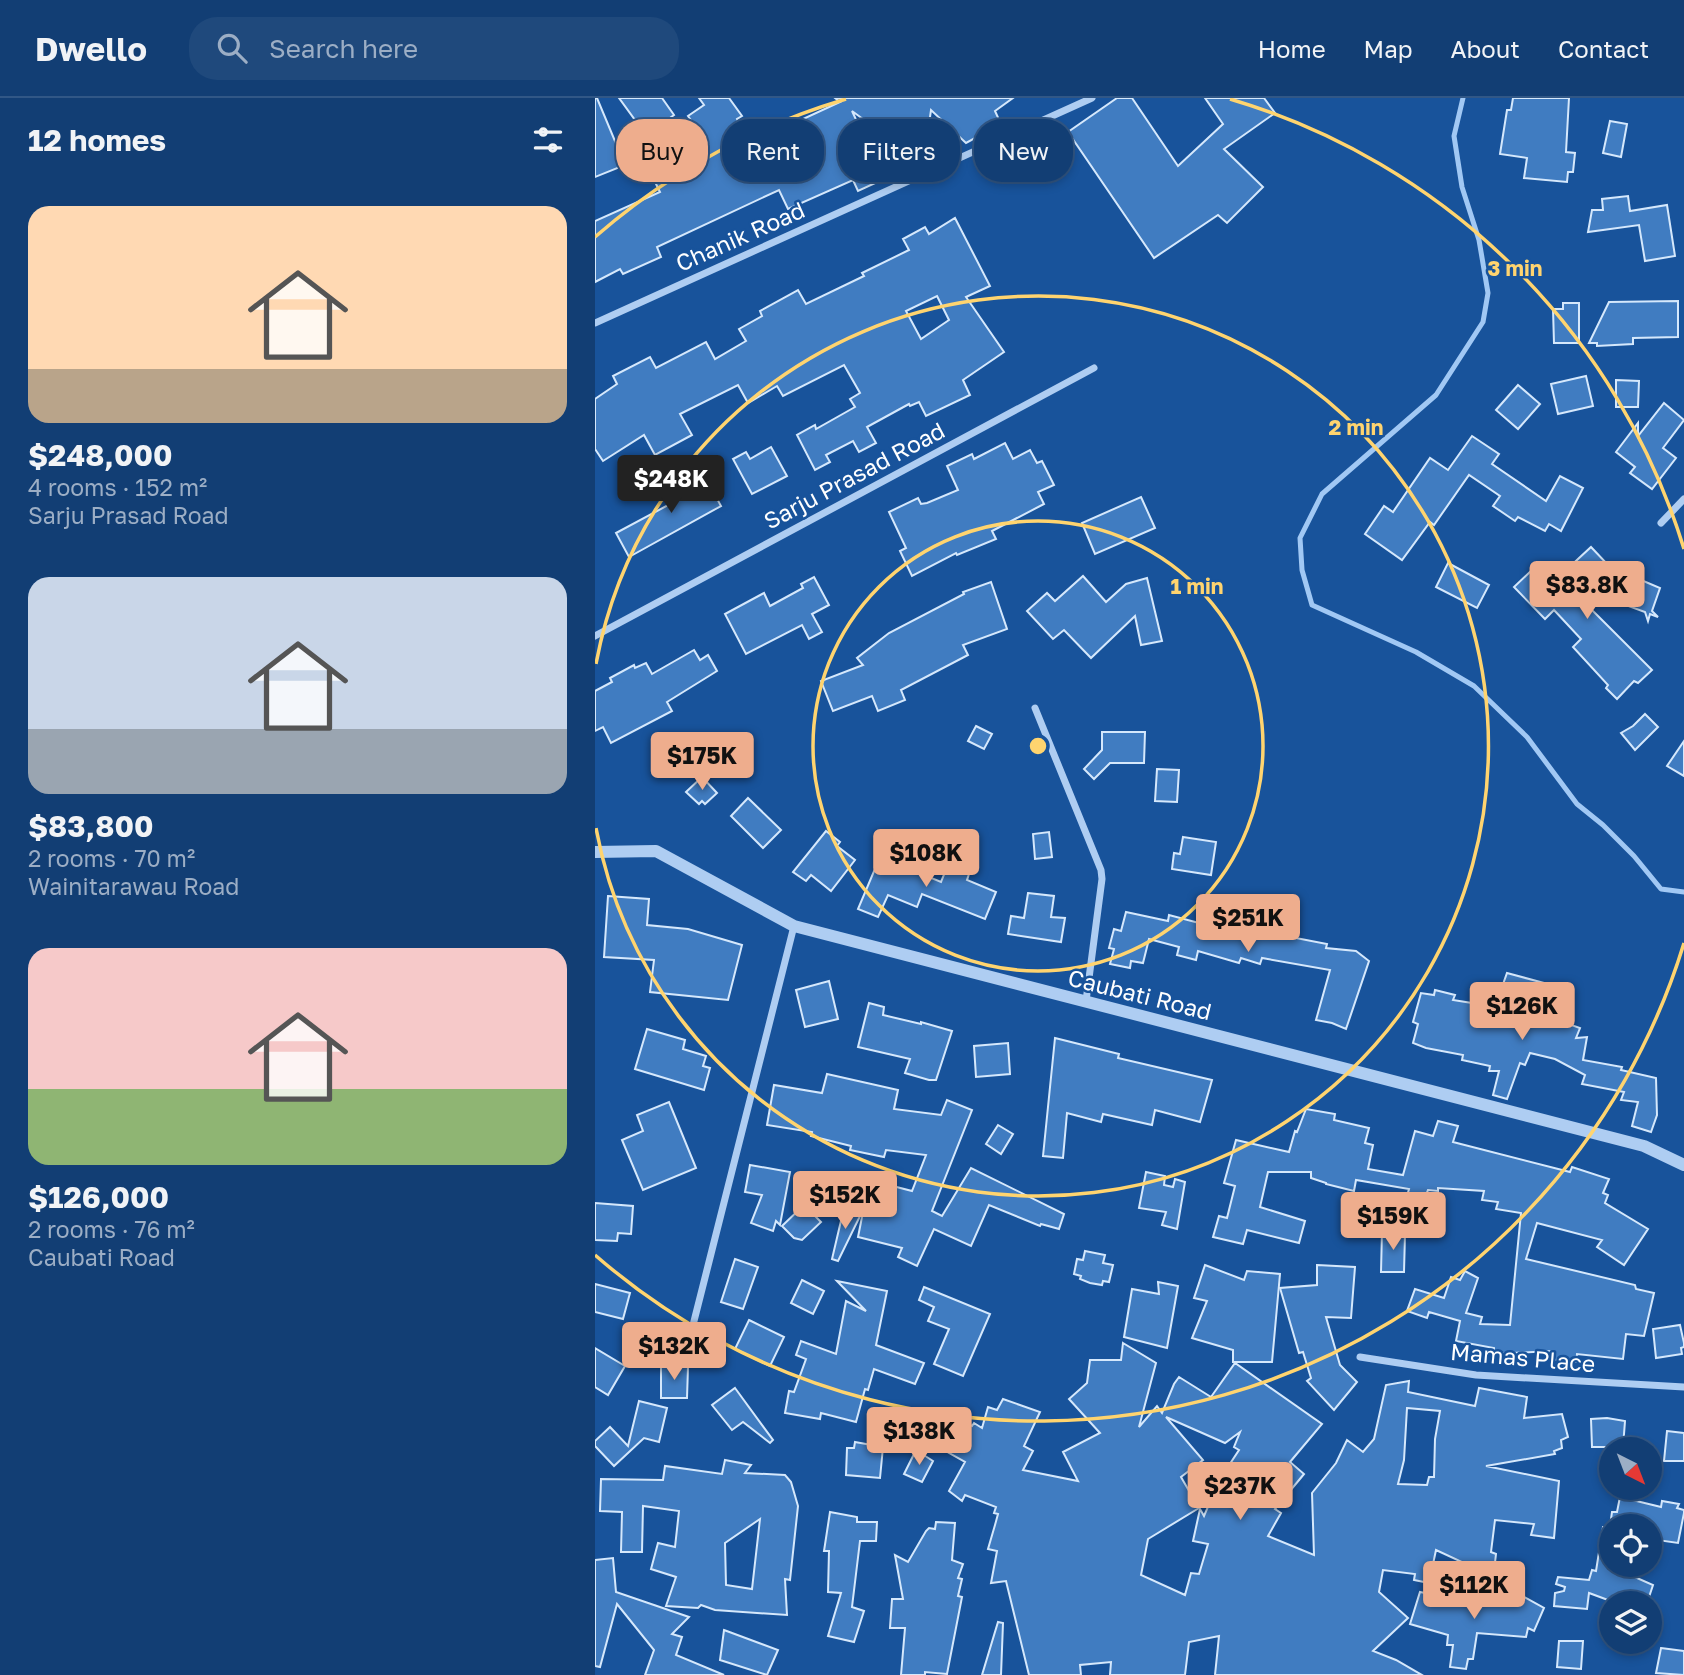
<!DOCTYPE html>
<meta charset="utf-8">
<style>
body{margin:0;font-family:"Golos Text",sans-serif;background:#1f497c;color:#f1f3f6;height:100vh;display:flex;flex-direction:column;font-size:26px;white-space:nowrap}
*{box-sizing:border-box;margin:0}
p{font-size:23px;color:#9caec5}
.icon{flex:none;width:38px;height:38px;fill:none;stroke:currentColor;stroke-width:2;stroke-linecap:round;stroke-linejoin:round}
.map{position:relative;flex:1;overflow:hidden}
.side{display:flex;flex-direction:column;background:#123e74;width:595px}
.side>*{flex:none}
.hud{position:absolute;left:21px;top:21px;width:665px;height:63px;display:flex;gap:14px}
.needle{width:46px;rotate:138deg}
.fabs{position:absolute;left:1004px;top:1339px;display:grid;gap:14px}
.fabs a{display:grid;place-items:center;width:63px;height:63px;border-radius:50%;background:#123e74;box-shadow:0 4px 10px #0003,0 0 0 2px #315786;font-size:35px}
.price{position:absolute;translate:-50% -60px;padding:0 16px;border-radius:7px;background:#eead8d;color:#111;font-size:23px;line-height:46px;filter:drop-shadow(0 2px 4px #0008)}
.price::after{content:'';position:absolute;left:50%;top:42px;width:21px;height:16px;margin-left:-10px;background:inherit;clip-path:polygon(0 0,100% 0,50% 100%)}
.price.on{background:#222;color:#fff}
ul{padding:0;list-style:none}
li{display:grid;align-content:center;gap:14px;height:371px;padding:0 28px}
li span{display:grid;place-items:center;height:217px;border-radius:21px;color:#555}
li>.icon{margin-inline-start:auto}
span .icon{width:126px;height:126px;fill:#fffc;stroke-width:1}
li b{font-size:30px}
h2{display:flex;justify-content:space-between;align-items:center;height:84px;padding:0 28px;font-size:30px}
.pill{padding:0 24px;border-radius:28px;background:#123e74;box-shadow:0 4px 10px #0003,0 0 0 2px #315786;font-size:24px;line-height:63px}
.pill.on{background:#eead8d;color:#111}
header{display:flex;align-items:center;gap:42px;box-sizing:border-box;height:98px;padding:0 35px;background:#123e74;border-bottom:2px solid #315786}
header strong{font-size:33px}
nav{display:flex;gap:38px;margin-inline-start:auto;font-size:24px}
.search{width:490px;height:63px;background:#1f497c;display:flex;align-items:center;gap:18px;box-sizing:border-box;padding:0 24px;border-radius:28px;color:#9caec5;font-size:26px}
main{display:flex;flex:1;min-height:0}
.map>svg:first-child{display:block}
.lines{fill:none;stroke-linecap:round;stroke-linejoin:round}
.stream{stroke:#a1c8f4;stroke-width:5}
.building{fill:#407cc1;stroke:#d5e8fc;stroke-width:2;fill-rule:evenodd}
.minor{stroke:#aecdf2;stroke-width:7}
.tertiary{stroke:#aecdf2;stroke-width:12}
.ring{fill:none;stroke:#ffd46f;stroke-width:3.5}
.labels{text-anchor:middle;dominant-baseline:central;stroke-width:5;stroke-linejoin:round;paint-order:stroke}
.street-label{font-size:23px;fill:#fff;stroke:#18539b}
.centre{fill:#ffd46f;stroke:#18539b;stroke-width:3.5}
.ring-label{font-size:21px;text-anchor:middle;font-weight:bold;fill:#ffd46f;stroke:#18539b;stroke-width:5;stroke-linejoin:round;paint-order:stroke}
</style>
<header>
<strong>Dwello</strong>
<div class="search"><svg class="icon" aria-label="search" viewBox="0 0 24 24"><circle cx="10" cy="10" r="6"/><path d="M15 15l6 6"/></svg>Search here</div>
<nav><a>Home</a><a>Map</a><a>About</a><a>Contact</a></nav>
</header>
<main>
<section class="side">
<h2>12 homes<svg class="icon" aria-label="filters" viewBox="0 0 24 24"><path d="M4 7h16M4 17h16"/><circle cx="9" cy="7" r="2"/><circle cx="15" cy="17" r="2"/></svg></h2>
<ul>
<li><span style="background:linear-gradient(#ffd9b3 75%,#b9a48a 0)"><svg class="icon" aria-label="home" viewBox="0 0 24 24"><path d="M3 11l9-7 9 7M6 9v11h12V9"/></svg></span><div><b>$248,000</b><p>4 rooms · 152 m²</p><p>Sarju Prasad Road</p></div></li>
<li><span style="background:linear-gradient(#c9d6e8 70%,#9aa5b1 0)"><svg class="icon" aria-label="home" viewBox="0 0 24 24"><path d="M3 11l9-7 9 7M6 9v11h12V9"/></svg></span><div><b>$83,800</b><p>2 rooms · 70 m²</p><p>Wainitarawau Road</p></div></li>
<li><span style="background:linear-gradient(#f6c9c9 65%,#8fb573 0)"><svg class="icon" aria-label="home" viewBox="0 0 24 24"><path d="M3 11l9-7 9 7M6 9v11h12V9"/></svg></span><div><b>$126,000</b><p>2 rooms · 76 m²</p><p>Caubati Road</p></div></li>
</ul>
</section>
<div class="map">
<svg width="1089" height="1577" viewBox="0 0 1089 1577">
<rect width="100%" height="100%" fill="#18539b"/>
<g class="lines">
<polyline class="stream" points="868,0 859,38 867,89 884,142 893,195 888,224 841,297 727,396 705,440 707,472 717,507 821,554 879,588 932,639 982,706 1008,727 1039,758 1066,791 1089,794"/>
</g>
<g class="building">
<polygon points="0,0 2,0 30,67 0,79"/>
<polygon points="24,0 67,0 79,17 51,37"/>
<polygon points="104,0 134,0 147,18 142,21 156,55 212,30 208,21 245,4 240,0 418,0 400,13 406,26 371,45 336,12 332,40 309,51 257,13 289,81 263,93 258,82 193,111 184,92 62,149 66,159 28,176 25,171 0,184 0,123 65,94 59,82 99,62 96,54 113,46 93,18 109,7"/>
<polygon points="522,0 537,0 583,68 628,26 610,0 669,0 680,15 629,51 668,89 632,125 623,117 559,160 473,34"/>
<polygon points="918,0 974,0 971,54 980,55 978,74 973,74 972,84 929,80 932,60 905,56 912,12 916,12"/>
<polygon points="1015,23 1032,26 1026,59 1008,55"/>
<polygon points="1033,98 1035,113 1072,107 1080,158 1050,163 1044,127 993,134 997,112 1008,112 1007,101"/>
<path d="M360 120 395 188 371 199 409 254 368 282 375 297 331 318 324 304 315 308 314 306 272 329 281 345 264 354 258 343 231 357 235 364 220 372 202 337 220 327 221 331 260 309 255 301 265 295 249 267 188 298 182 288 153 305 143 287 85 316 97 337 60 357 49 337 8 363 0 351V301L22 286 18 278 55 259 61 270 111 244 120 261 151 243 144 231 167 218 165 213 203 192 211 206 269 178 267 175 314 152 308 141 330 129 334 136ZM342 198 354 222 326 241 311 213Z"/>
<polygon points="1083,203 1083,239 1038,240 1038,246 1002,248 1002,245 994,245 1014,204"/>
<polygon points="968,205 984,205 984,245 959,245 958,211 968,211"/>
<polygon points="991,278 998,308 963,316 956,286"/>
<polygon points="1021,282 1044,283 1043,309 1021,309"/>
<polygon points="923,287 945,306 923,331 901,312"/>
<polygon points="1069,305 1089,322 1068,350 1081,360 1057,391 1035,375 1040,369 1021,354 1043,325 1043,338"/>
<polygon points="877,338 904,356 897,366 951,403 965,378 988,390 966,433 954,426 950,433 923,419 920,423 898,408 905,398 874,377 839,427 835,424 807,462 770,436 789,408 798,414 835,360 853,372"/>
<polygon points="410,345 418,361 435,352 442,365 447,363 459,387 443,394 449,406 397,433 401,441 362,457 361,455 317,478 305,453 311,450 294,414 323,400 326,406 332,405 363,392 352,368 377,356 379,361"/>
<polygon points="176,349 192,378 157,396 138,361 151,354 155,361"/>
<polygon points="108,375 126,408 34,459 21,435 77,405 71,394"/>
<polygon points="546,399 560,430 500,456 487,425"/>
<polygon points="996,449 1014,468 1011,468 1019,471 996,494 969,484 1057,572 1043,585 1039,583 1022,601 1011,590 1013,587 978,549 986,541 959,512 950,521 919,489 938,471 954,488"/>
<polygon points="853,465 894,487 882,510 841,489"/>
<polygon points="488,478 511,504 531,486 552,480 567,543 546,547 540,518 496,560 469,532 458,541 432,513 452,495 460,503"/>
<polygon points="219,479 234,507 217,516 227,534 214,541 207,527 151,556 130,516 169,495 175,508 208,490 206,486"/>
<polygon points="1039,479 1065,490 1057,513 1063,519 1055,516 1053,523 1050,514 1025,505 1032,487 1046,502"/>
<polygon points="396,484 412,531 368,547 373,557 306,592 310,602 283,613 277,598 238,613 226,583 268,567 262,560 294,535 369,496 368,494"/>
<polygon points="99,552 105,562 113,557 122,573 72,604 77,613 16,645 8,629 0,633 0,593 17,584 15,580 39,567 40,570 51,565 57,576"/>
<polygon points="1050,616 1063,629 1040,652 1026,635 1038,628"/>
<polygon points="381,628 397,636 389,651 373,643"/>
<polygon points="507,634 550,634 549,665 515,665 499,681 489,671 507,652"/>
<polygon points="1089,643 1089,678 1072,668"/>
<polygon points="562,671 584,672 582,704 560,703"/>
<polygon points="107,679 122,695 110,706 107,703 104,706 91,694"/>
<polygon points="153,700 186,732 168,750 136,718"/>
<polygon points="231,733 245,744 242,748 260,762 236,793 216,777 211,783 198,774"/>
<polygon points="454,734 457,759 440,761 438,736"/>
<polygon points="588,739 621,744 616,777 577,771 579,755 585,756"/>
<polygon points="285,759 346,784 355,762 376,770 372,782 401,794 390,821 327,796 322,809 293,797 283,819 263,811"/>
<polygon points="433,795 459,798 456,819 470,820 466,844 413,836 416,818 429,820"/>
<polygon points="13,798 54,801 52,827 93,831 147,847 133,902 55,894 59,862 9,859"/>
<polygon points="531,814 573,823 574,817 634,833 635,829 646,832 647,828 652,830 658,814 680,822 675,835 732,846 731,850 761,853 774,863 751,931 737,925 721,922 735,872 667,860 665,866 646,860 644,865 603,853 601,862 582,857 584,849 554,841 548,865 536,863 535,870 515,866 519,851 514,850 519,831 526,833"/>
<polygon points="912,875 949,885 940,914 985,930 981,940 992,939 988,962 1027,969 1026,972 1061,980 1062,1017 1056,1034 1037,1028 1043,1004 1026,1002 1029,994 987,986 990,977 960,961 935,955 930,967 925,965 912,1001 898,997 904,973 894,973 895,968 867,962 868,957 831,950 818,945 823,926 818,924 826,895 839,897 840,892 860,897 858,902 896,908 897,903 902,903"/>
<polygon points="234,883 243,921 210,929 201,892"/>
<polygon points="274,905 289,909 288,917 326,926 326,924 357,933 341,982 334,982 310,975 315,961 263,949"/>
<polygon points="52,931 90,942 88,951 111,958 108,968 115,970 109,992 40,971"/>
<polygon points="460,940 524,956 523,960 617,982 605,1024 560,1012 557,1027 508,1016 506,1024 472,1015 468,1060 448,1058"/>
<polygon points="413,945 415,976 381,979 379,948"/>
<polygon points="232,976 303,992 299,1011 346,1017 352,1002 377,1012 337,1113 347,1118 376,1070 469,1116 464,1131 446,1126 445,1128 394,1107 376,1148 339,1131 322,1168 303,1159 307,1150 263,1139 268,1114 282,1117 290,1086 317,1093 331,1057 291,1052 289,1059 255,1052 256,1048 216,1038 217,1034 172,1027 179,987 227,995"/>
<polygon points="74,1004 101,1070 48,1092 27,1042 48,1033 42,1017"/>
<polygon points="711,1011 740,1016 739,1022 774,1030 770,1045 778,1047 773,1071 808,1077 820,1033 838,1038 843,1023 863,1028 858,1044 975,1074 977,1069 1014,1081 1008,1095 1013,1097 1010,1105 1053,1131 1029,1167 1002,1149 1007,1142 942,1125 931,1161 1040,1187 1041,1191 1059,1195 1049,1238 1031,1236 1028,1261 982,1256 981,1264 955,1261 956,1253 899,1256 899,1250 861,1243 865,1223 834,1214 832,1220 812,1213 820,1191 849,1200 856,1179 865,1182 870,1173 883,1180 871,1215 887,1219 885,1226 915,1227 926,1115 901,1111 903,1104 887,1102 889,1093 843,1090 843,1093 833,1092 828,1104 812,1098 814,1091 761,1082 759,1093 731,1086 731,1085 716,1080 716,1074 673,1074 665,1109 710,1123 704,1145 652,1132 648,1146 618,1139 624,1118 632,1120 640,1088 629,1085 641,1042 694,1054 700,1033 702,1034"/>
<polygon points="403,1027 418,1036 406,1056 391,1046"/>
<polygon points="155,1067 195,1074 185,1127 181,1123 178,1133 156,1125 167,1097 150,1094"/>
<polygon points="551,1074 570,1078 569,1087 578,1089 580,1081 590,1084 582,1131 567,1127 571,1114 544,1110"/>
<polygon points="0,1105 38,1108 36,1136 23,1135 22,1143 0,1142"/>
<polygon points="209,1107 226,1124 207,1142 199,1140 187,1128"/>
<polygon points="249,1110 267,1114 243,1163 237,1161"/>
<polygon points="787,1133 810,1136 809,1174 786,1174"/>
<polygon points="490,1153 510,1157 508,1165 518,1167 514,1184 508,1183 507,1187 495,1185 485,1181 486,1178 479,1176 482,1161 488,1162"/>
<polygon points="140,1161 163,1169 148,1211 126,1204"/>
<polygon points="610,1167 649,1182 652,1173 685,1176 677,1264 638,1264 638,1252 597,1240 612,1203 599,1200"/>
<polygon points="722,1167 760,1169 756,1220 731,1219 745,1267 762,1284 739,1312 712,1283 716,1280 708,1254 704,1255 685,1190 722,1187"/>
<polygon points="207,1182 229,1193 218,1216 196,1205"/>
<polygon points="242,1183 292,1193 281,1247 329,1265 320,1286 279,1271 273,1292 270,1291 261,1324 226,1315 225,1321 190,1315 194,1293 199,1294 211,1261 201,1257 206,1243 241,1256 251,1203 271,1213"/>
<polygon points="563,1184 583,1188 572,1250 529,1239 537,1191 564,1196"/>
<polygon points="0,1186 35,1195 28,1221 0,1214"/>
<polygon points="329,1189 395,1216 368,1278 339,1266 354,1231 333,1223 339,1209 324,1202"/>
<polygon points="154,1222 189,1239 175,1268 140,1251"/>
<polygon points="1085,1227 1089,1245 1089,1249 1086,1250 1087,1256 1061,1260 1058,1231"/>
<path d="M528 1245 561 1265 544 1329 562 1308 567 1315 579 1286 584 1279 616 1299 640 1265 727 1326 695 1364 709 1376 680 1411 686 1415 673 1438 719 1457 717 1395 741 1365 752 1342 768 1354 779 1341 791 1287 814 1283 813 1294 880 1308 884 1290 932 1299 929 1320 967 1316 973 1339 966 1342 967 1350 959 1353 960 1356 891 1368 964 1383 959 1440 936 1437 939 1426 900 1422 896 1454 901 1456 899 1473 866 1470 867 1464 841 1452 834 1485 819 1482 820 1476 788 1472 784 1494 813 1520 778 1553 801 1562 827 1577H620L624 1538 594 1544 590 1577H515L516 1564 485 1567 486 1577H434L411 1483 396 1485 402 1453 393 1451 400 1427 403 1416 399 1415 401 1409 370 1397 367 1403 354 1393 370 1364 349 1352 365 1321 377 1328 379 1325 387 1330 393 1309 402 1312 408 1301 445 1314 429 1348 438 1353 428 1372 483 1383 468 1354 505 1335 474 1301 492 1285 495 1262H526ZM812 1310 845 1313 840 1341 839 1379H834L832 1387 803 1386 809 1362ZM571 1319 630 1345 645 1334 639 1349 644 1352 625 1381 609 1418 605 1411 598 1443 613 1446 604 1476 596 1475 590 1497 546 1477 553 1441 604 1410 586 1379 608 1362Z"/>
<polygon points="0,1250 30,1268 13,1297 0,1289"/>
<polygon points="66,1269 93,1269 92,1300 66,1300"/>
<polygon points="140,1290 178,1342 175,1345 148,1324 137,1332 117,1307"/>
<polygon points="44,1303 72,1310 64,1344 49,1340 19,1368 0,1348 0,1343 15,1329 33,1348"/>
<polygon points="1012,1320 1030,1323 1028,1349 997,1349 996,1321"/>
<polygon points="1072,1333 1089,1335 1089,1363 1069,1363"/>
<polygon points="260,1344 288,1349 285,1380 251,1377 252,1350 259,1350"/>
<polygon points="321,1352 338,1363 327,1384 309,1376"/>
<path d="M130 1362 156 1367 150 1375 190 1377 196 1384 203 1408 195 1482 190 1481 192 1517 120 1512 106 1507 103 1510 71 1508 81 1479 56 1471 63 1445 80 1449 84 1413 48 1408 47 1454H26L27 1414 5 1413 6 1381 68 1382 70 1368 127 1376ZM165 1421 157 1491 131 1487 130 1445Z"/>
<polygon points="1025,1399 1066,1409 1067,1403 1084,1406 1082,1410 1089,1412 1089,1415 1083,1445 1055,1441 1055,1428 1015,1428 1017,1414 1022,1414"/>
<polygon points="235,1414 262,1419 262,1424 282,1424 281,1443 265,1443 257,1509 269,1513 259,1544 233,1538 246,1495 233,1494 234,1453 229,1453"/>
<polygon points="341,1424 360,1425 357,1462 368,1466 363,1480 367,1481 363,1498 367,1499 352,1576 330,1574 330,1577 306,1577 310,1530 295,1530 297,1501 308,1501 300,1457 313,1464 331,1433 334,1430 340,1431"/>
<polygon points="1008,1429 1017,1430 1017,1469 1058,1487 1052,1505 1021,1505 994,1495 992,1511 959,1508 960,1495 969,1493 970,1489 961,1486 963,1479 994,1482 997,1472 1001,1473"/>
<polygon points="18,1460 21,1494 94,1519 77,1536 87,1539 81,1557 129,1577 50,1577 59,1552 22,1506 5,1569 0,1568 0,1462"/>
<polygon points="825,1494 865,1502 865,1499 919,1507 924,1496 949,1510 939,1533 933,1530 931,1539 882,1535 878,1561 873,1561 871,1571 855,1569 858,1547 852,1547 853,1537 815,1526"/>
<polygon points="403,1524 408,1525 406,1577 387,1577"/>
<polygon points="129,1532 183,1552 172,1577 125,1562"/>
<polygon points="964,1543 988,1543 986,1571 962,1569"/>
<polygon points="1066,1550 1089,1553 1089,1577 1061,1575"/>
</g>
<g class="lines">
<g class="minor">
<polyline points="0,225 497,0"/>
<polyline points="1066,425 1089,401"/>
<polyline points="0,538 499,270"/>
<polyline points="440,610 506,772 507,781 491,903"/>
<polyline points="96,1235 199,828"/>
<polyline points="765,1259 881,1277 1089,1289"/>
</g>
<polyline class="tertiary" points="0,754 61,753 199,828 1049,1048 1089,1067"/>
</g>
<g class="ring">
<circle cx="443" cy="648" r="225"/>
<path d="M1 566A450 450 0 1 1 1 730"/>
<path d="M1089 845A675 675 0 0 1 0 1157M0 139A675 675 0 0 1 251 1M635 1A675 675 0 0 1 1089 451"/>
</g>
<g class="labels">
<g class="street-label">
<text transform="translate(145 138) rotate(-24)">Chanik Road</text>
<text transform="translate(259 377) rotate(-28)">Sarju Prasad Road</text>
<text transform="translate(545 896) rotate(14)">Caubati Road</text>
<text transform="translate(928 1259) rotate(5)">Mamas Place</text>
</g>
</g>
<circle cx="443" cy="648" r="10" class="centre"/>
<g class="ring-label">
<text x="920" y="178">3 min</text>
<text x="761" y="337">2 min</text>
<text x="602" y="496">1 min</text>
</g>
</svg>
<div class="fabs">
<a><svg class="needle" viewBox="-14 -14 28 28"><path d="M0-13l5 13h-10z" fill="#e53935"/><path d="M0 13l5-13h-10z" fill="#9caec5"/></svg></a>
<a><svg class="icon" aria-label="locate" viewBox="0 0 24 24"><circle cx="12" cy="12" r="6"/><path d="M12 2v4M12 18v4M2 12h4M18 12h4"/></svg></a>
<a><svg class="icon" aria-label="layers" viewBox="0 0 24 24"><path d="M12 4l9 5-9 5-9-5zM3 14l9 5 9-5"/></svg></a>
</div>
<b class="price on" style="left:76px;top:417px">$248K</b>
<b class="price" style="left:992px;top:523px">$83.8K</b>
<b class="price" style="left:107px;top:694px">$175K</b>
<b class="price" style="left:331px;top:791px">$108K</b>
<b class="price" style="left:653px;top:856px">$251K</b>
<b class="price" style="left:927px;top:944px">$126K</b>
<b class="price" style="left:250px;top:1133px">$152K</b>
<b class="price" style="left:798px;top:1154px">$159K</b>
<b class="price" style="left:79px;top:1284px">$132K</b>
<b class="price" style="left:324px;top:1369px">$138K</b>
<b class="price" style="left:645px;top:1424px">$237K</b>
<b class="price" style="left:879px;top:1523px">$112K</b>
<div class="hud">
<a class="pill on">Buy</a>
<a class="pill">Rent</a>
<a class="pill">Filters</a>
<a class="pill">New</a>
</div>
</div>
</main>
